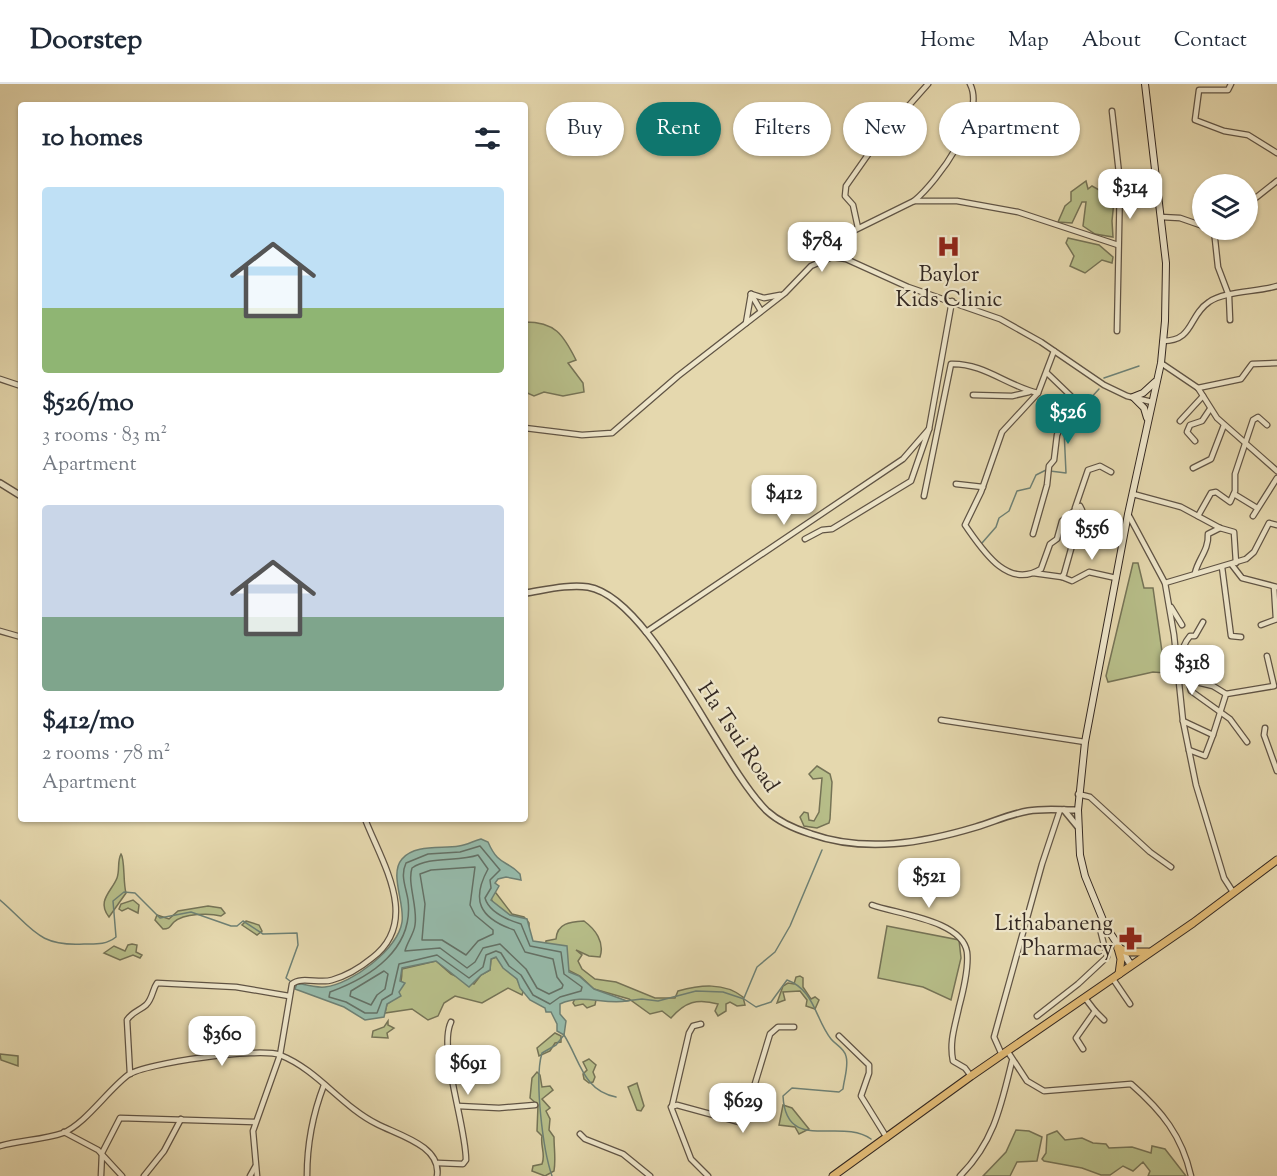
<!DOCTYPE html>
<meta charset="utf-8">
<style>
body{margin:0;font-family:"Sorts Mill Goudy",serif;background:#f6f6f7;color:#1f2937;height:100vh;display:flex;flex-direction:column;font-size:22px;white-space:nowrap}
*{box-sizing:border-box;margin:0}
p{font-size:20px;color:#747a83}
.icon{flex:none;width:33px;height:33px;fill:none;stroke:currentColor;stroke-width:2;stroke-linecap:round;stroke-linejoin:round}
.map{position:relative;flex:1;overflow:hidden}
.side{position:absolute;left:18px;top:18px;width:510px;height:720px;display:flex;flex-direction:column;background:#fff;border-radius:6px;box-shadow:0 2px 4px #0004}
.side>*{flex:none}
.top-card{position:absolute;left:546px;top:18px;width:570px;height:54px;display:flex;gap:12px}
.controls{position:absolute;left:1192px;top:90px;display:grid;gap:12px}
.controls a{display:grid;place-items:center;width:66px;height:66px;border-radius:50%;background:#fff;box-shadow:0 2px 4px #0004;font-size:30px}
.price{position:absolute;translate:-50% -51px;padding:0 14px;border-radius:12px;background:#fff;color:#222;font-size:20px;line-height:39px;filter:drop-shadow(0 2px 3px #0008)}
.price::after{content:'';position:absolute;left:50%;top:36px;width:18px;height:14px;margin-left:-9px;background:inherit;clip-path:polygon(0 0,100% 0,50% 100%)}
.price.on{background:#0f766e;color:#fff}
ul{padding:0;list-style:none}
li{display:grid;align-content:center;gap:12px;height:318px;padding:0 24px}
li span{display:grid;place-items:center;height:186px;border-radius:6px;color:#555}
li>.icon{margin-inline-start:auto}
span .icon{width:108px;height:108px;fill:#fffc;stroke-width:1}
li b{font-size:26px}
h2{display:flex;justify-content:space-between;align-items:center;height:72px;padding:0 24px;font-size:26px}
.tag{padding:0 21px;border-radius:27px;background:#fff;box-shadow:0 2px 4px #0004;font-size:21px;line-height:54px}
.tag.on{background:#0f766e;color:#fff}
header{display:flex;align-items:center;gap:36px;box-sizing:border-box;height:84px;padding:0 30px;background:#fff;border-bottom:2px solid #e0e1e3}
header strong{font-size:28px}
nav{display:flex;gap:33px;margin-inline-start:auto;font-size:21px}
.map>svg:first-child{display:block}
.green{fill:#b7be89;stroke:#757356;stroke-width:1.5}
.water{fill:#96baaa;stroke:#6e8074;stroke-width:1.5}
.lines{fill:none;stroke-linecap:round;stroke-linejoin:round}
.shore{stroke:#647166;stroke-width:1.5}
.stream{stroke:#6e8074;stroke-width:1.5}
.minor-casing{stroke:#605445;stroke-width:7}
.tertiary-casing{stroke:#605445;stroke-width:8}
.secondary-casing{stroke:#332822;stroke-width:8}
.primary-casing{stroke:#332822;stroke-width:9}
.minor{stroke:#eee6ca;stroke-width:4.5}
.tertiary{stroke:#eee6ca;stroke-width:5}
.secondary{stroke:#eee6ca;stroke-width:6}
.primary{stroke:#e2bc77;stroke-width:7}
.labels{text-anchor:middle;dominant-baseline:central;stroke-width:4.5;stroke-linejoin:round;paint-order:stroke}
.poi-label{font-size:22px;fill:#332822;stroke:#eee6ca}
.street-label{font-size:22px;fill:#332822;stroke:#eee6ca}
</style>
<header>
<strong>Doorstep</strong>
<nav><a>Home</a><a>Map</a><a>About</a><a>Contact</a></nav>
</header>
<div class="map">
<svg width="1277" height="1092" viewBox="0 0 1277 1092">
<rect width="100%" height="100%" fill="#e5d8ae"/>
<filter id="stains"><feTurbulence type="fractalNoise" baseFrequency=".00333" numOctaves="4"/><feColorMatrix values="0 0 0 0 .2 0 0 0 0 .09 0 0 0 0 .02 0 0 0 .5 -.17"/></filter>
<radialGradient id="worn" r=".72"><stop offset=".6" stop-color="#630" stop-opacity="0"/><stop offset="1" stop-color="#630" stop-opacity=".3"/></radialGradient>
<g class="green">
<polygon points="1086,97 1088,105 1092,102 1099,106 1116,97 1112,137 1113,153 1095,150 1083,142 1086,118 1082,118 1072,139 1058,138 1065,122 1071,117 1071,108"/>
<polygon points="1068,154 1099,161 1113,173 1112,179 1102,176 1085,189 1070,182 1074,172 1066,159"/>
<path d="M525 238C555 238 563 250 576 276L568 279 583 299 584 308 563 312 544 308 534 312 525 308Z"/>
<polygon points="1133,479 1138,479 1144,504 1153,504 1165,589 1153,588 1108,598 1106,592"/>
<polygon points="817,682 830,690 832,698 830,735 829,739 817,744 804,742 800,733 804,728 808,729 809,736 814,737 819,728 822,694 813,695 809,690"/>
<path d="M121 770C125 775 123 799 126 809L109 833C96 817 112 807 117 794 120 786 117 777 121 770Z"/>
<polygon points="493,809 496,809 512,830 524,833 529,839 529,845 527,847 494,821 490,812"/>
<polygon points="133,816 139,821 138,829 128,824 122,827 119,825 121,820"/>
<path d="M208 822 221 824 225 829 221 832C210 829 184 829 174 838 169 843 170 845 163 845L155 836 157 831 169 835 178 827Z"/>
<polygon points="246,837 259,841 262,847 257,851 242,841"/>
<path d="M584 837C595 845 605 858 600 873L589 872 576 866 582 871 578 877 582 885 595 895 616 898 655 914H675L678 907C700 901 724 898 743 913L745 921 737 922 730 918 726 920V927L718 932 715 927 718 920C697 914 685 918 671 934L662 927 650 930 629 915 594 905 580 892 568 886 545 862 546 857 556 855C557 839 570 838 584 837Z"/>
<polygon points="887,842 959,856 961,874 951,916 923,903 878,894"/>
<polygon points="132,860 137,861 136,868 142,871 140,874 133,871 120,876 104,869 114,862 125,867 128,861"/>
<path d="M497 873 517 895 523 908 522 911 508 904 482 919 455 912 444 919 438 932 428 936 412 925 385 929 387 920C400 913 402 898 402 885L436 877 451 890 474 900 481 891 490 886 491 875Z"/>
<polygon points="800,892 803,894 803,903 811,915 815,913 819,916 815,925 806,922 807,916 800,907 783,908 785,916 777,919 783,902 788,899 794,900 796,893"/>
<polygon points="576,912 585,914 589,912 596,916 595,921 587,924 583,920 575,922 573,919"/>
<polygon points="388,937 388,941 394,944 387,949 388,954 372,953 373,947 384,943"/>
<polygon points="555,949 561,952 561,958 555,959 550,967 539,972 537,964"/>
<polygon points="0,970 18,972 18,982 1,976"/>
<polygon points="589,975 596,981 593,988 595,993 593,998 589,999 584,995 583,990 587,986 583,978"/>
<path d="M537 988 540 991 542 1003 550 1002 553 1006 542 1015 550 1024 546 1027 550 1035 549 1046 554 1053C554 1065 556 1075 554 1087L545 1092 532 1087 533 1082 542 1080C546 1071 540 1061 542 1052L537 1047 538 1021 530 1014 532 994Z"/>
<polygon points="637,999 644,1022 641,1027 637,1026 628,1003"/>
<polygon points="783,1021 792,1024 809,1045 799,1050 795,1043 779,1041"/>
<polygon points="1016,1046 1029,1047 1042,1053 1037,1077 1017,1078 1010,1092 983,1092 1006,1068"/>
<polygon points="1057,1047 1065,1056 1082,1054 1093,1059 1106,1060 1109,1064 1132,1063 1151,1069 1152,1062 1165,1065 1186,1092 1148,1092 1150,1087 1143,1078 1133,1087 1123,1082 1110,1091 1101,1091 1082,1084 1044,1077 1042,1075 1046,1069 1047,1051"/>
</g>
<path class="water" d="M481 755 488 758C499 783 506 775 520 790L521 796 506 793 498 795 495 799 499 802 491 816 510 831 527 835 533 857 567 862 569 888 579 892 594 905 627 917C602 921 583 909 560 920V930L566 937 564 951 557 947V940L551 928H546L545 924 530 916 520 904 517 895 503 884 496 873 491 875 490 886 481 891 469 903 436 877 402 884 400 897 405 899 399 908 401 912 387 920 384 933 365 936 344 923 295 905 297 899C306 901 316 904 325 903 352 900 398 865 402 838 405 819 389 790 402 775 415 760 441 765 459 762 467 761 473 757 481 755Z"/>
<g class="lines">
<g class="shore">
<path d="M480 762 500 786 490 796 491 804 485 814C489 828 508 836 521 840L530 862 561 868 564 890 582 903 581 907 560 913 550 920 533 911 521 891 509 882 501 869 496 867 486 871 483 883 469 894 437 871 399 880 392 910 382 916 377 929H365L346 918 329 913 330 908C371 893 414 865 408 816 406 803 400 792 406 779L428 770 460 768Z"/>
<path d="M478 771 488 785C471 816 479 834 514 846L525 868 553 875 557 893 563 901 562 904 549 910 537 904 526 885 500 860 483 864 475 878 467 884 440 864 405 867C407 858 414 850 415 841 418 823 407 799 412 784 429 772 458 778 478 771Z"/>
<polygon points="475,783 470,821 475,831 493,846 493,850 478,857 466,871 442,856 422,856 425,820 420,790 431,786"/>
<polygon points="384,887 388,890 385,905 377,911 371,921 350,912 351,907"/>
</g>
<g class="stream">
<polyline points="1104,294 1139,282"/>
<polyline points="1050,387 1066,389 1064,346 1083,317 1088,317 1099,305"/>
<polyline points="982,459 996,443 999,434 1009,427 1017,407 1030,404 1036,391 1046,386"/>
<path d="M0 816C32 843 37 863 84 860 96 860 106 861 116 853L113 817 124 808 135 809 160 834 191 828 231 842H237L243 837 263 850 297 849 298 861 286 894 290 897"/>
<polyline points="744,914 757,883 775,868 790,842 822,766"/>
<path d="M625 917 642 915 658 917 696 907 723 908 744 915 756 923 771 918 787 896C815 906 815 935 831 955 836 961 844 964 846 972 849 982 844 995 843 1005L839 1008 792 1004 783 1012C786 1070 840 1033 871 1055"/>
<path d="M564 951C580 976 583 1007 616 1013"/>
<path d="M552 1092C543 1066 534 995 542 969L556 961 564 951"/>
</g>
<defs>
<g id="minor">
<polyline points="1231,0 1228,6 1199,6 1195,36 1224,47 1248,51 1277,69"/>
<polyline points="1112,27 1120,98 1117,247"/>
<polyline points="1228,100 1230,95"/>
<path d="M914 117C938 97 986 31 970 0"/>
<polyline points="1248,120 1277,97"/>
<polyline points="1161,133 1180,134 1203,142"/>
<polyline points="858,144 853,121 845,112 846,102 879,55 928,0"/>
<polyline points="1214,146 1218,183 1229,212 1230,236"/>
<polyline points="823,175 849,149 914,117 957,117 1018,128 1118,161"/>
<polyline points="751,210 764,214 780,211"/>
<polyline points="751,210 761,227"/>
<polyline points="746,239 751,210"/>
<path d="M1163 257C1194 257 1188 232 1209 218 1224 207 1258 208 1277 202"/>
<polyline points="1161,279 1198,304 1217,334 1277,387"/>
<polyline points="0,295 21,302"/>
<polyline points="1198,304 1241,295 1252,280 1277,279"/>
<polyline points="973,311 1012,312 1029,308"/>
<polyline points="1180,337 1203,312"/>
<polyline points="525,344 582,351 612,349 678,292 785,209 811,182 832,173 846,175 908,203 1000,235 1041,258 1104,301 1127,312 1152,318"/>
<polyline points="1195,357 1187,348 1190,341 1202,337 1210,325"/>
<polyline points="1193,384 1211,375 1224,341"/>
<polyline points="956,400 983,403"/>
<polyline points="1133,410 1181,423 1220,444 1234,448 1236,479"/>
<polyline points="1234,410 1257,424"/>
<path d="M924 412 951 280C984 279 1007 302 1038 309"/>
<polyline points="1075,424 1088,386 1100,382 1111,388"/>
<polyline points="1128,430 1165,499 1174,551 1183,637 1196,701 1224,794 1233,808"/>
<polyline points="1198,432 1211,409 1216,408 1230,418 1235,407 1235,390 1253,336 1258,333 1267,341"/>
<polyline points="1253,432 1277,394"/>
<polyline points="1033,450 1047,401 1049,382 1054,376 1057,351 1073,314 1047,289"/>
<polyline points="805,455 822,446 832,445 911,397 929,345 952,217"/>
<polyline points="1232,481 1242,494 1277,503"/>
<polyline points="1222,483 1231,552 1241,553"/>
<path d="M1033 489 1062 493 1064 490 1082 426 1080 422 1062 437 1057 455 1050 460 1041 485C1007 506 982 465 965 441L981 408 1002 348 1038 309 1054 267"/>
<path d="M1195 489C1198 475 1209 466 1208 450L1220 444"/>
<polyline points="1062,493 1072,497 1089,488 1116,494"/>
<polyline points="1165,499 1246,475 1254,468 1269,439 1277,441"/>
<polyline points="1274,503 1276,535"/>
<polyline points="1171,523 1182,541"/>
<path d="M1203 538 1195 552H1190C1179 565 1179 582 1188 596L1213 602 1226 610"/>
<polyline points="1261,541 1277,535"/>
<polyline points="0,547 21,553"/>
<polyline points="646,548 903,375 929,345"/>
<polyline points="1188,596 1191,607 1230,635 1247,658"/>
<polyline points="941,636 1085,658"/>
<polyline points="1183,637 1213,651 1226,610 1274,602 1267,572"/>
<polyline points="1265,644 1264,651 1277,687"/>
<polyline points="1189,666 1205,672 1213,651"/>
<polyline points="1078,710 1090,713 1150,768 1171,783"/>
<path d="M872 821C896 830 962 836 967 868 969 884 963 908 959 923 955 942 949 958 953 977L965 984 971 992"/>
<polyline points="1113,895 1130,920"/>
<polyline points="1095,927 1104,936"/>
<polyline points="1037,932 1078,900 1107,873 1100,845 1105,841"/>
<polyline points="839,952 869,981 869,989 861,1012 887,1054"/>
<polyline points="1083,965 1076,954 1095,927 1085,914"/>
<path d="M1008 968 1027 997 1044 1007 1131 1000C1162 1027 1182 1052 1191 1092"/>
<polyline points="1002,971 994,953 1042,780 1060,726"/>
<path d="M130 990 127 936C132 928 139 927 146 921 153 914 152 906 157 899L236 903 289 912"/>
<polyline points="458,1022 499,1024 535,1021"/>
<polyline points="672,1022 689,949 693,942 701,940"/>
<polyline points="64,1048 98,1066 122,1092"/>
<polyline points="580,1050 585,1055 623,1070 650,1092"/>
<path d="M0 1062C20 1056 43 1056 63 1049 86 1039 107 1007 128 991 145 979 260 963 280 971 318 986 341 1022 377 1040 398 1051 442 1062 437 1092"/>
<path d="M438 1079 463 1080 466 1076C466 1041 438 965 451 938"/>
<polyline points="101,1092 102,1069 120,1034 255,1038"/>
<polyline points="144,1092 164,1067 181,1035"/>
<polyline points="250,1092 255,1083"/>
<path d="M257 1092 253 1047 280 971 292 900C301 892 320 900 332 896 346 892 361 883 372 874 421 837 382 779 365 735"/>
<path d="M307 1092C307 1059 312 1032 324 1001"/>
<polyline points="708,1092 691,1075 671,1023 677,1021 743,1039 770,950 778,943 794,943"/>
<path d="M960 1092C994 1058 1001 1022 1012 977"/>
</g>
<g id="tertiary">
<polyline points="0,399 21,412"/>
<path d="M525 509C545 506 569 500 588 503 652 514 719 680 767 727 779 738 795 745 811 750 865 769 923 759 976 743 993 738 1010 730 1028 727 1044 724 1061 726 1078 726"/>
<polyline points="1064,726 1078,743"/>
</g>
<g id="secondary">
<polyline points="1147,334 1144,324 1133,313 1143,309 1155,298"/>
<polyline points="1131,881 1105,841 1085,792 1080,771 1078,726 1085,658 1128,430 1161,279 1165,237 1166,179 1145,0"/>
</g>
<g id="primary">
<polyline points="1118,864 1128,868 1148,868"/>
<polyline points="1118,864 1121,875 1119,890"/>
<polyline points="833,1092 971,992 1193,839 1277,776"/>
</g>
</defs>
<use href="#minor" class="minor-casing"/>
<use href="#tertiary" class="tertiary-casing"/>
<use href="#secondary" class="secondary-casing"/>
<use href="#primary" class="primary-casing"/>
<use href="#minor" class="minor"/>
<use href="#tertiary" class="tertiary"/>
<use href="#secondary" class="secondary"/>
<use href="#primary" class="primary"/>
</g>
<defs>
<symbol id="hospital-bare" viewBox="-9 -9 18 18"><path d="M-5-5h3v3.5h4V-5h3V5h-3V1.5h-4V5h-3Z" fill="#8f2418" stroke="#eee6ca" stroke-width="2.5" paint-order="stroke"/></symbol>
<symbol id="pharmacy-bare" viewBox="-9 -9 18 18"><path d="M-2-6h4v4h4v4h-4v4h-4v-4h-4v-4h4Z" fill="#8f2418" stroke="#eee6ca" stroke-width="2.5" paint-order="stroke"/></symbol>
</defs>
<g fill-rule="evenodd">
<use href="#hospital-bare" x="932" y="146" width="33" height="33"/>
<use href="#pharmacy-bare" x="1114" y="838" width="33" height="33"/>
</g>
<g class="labels">
<g class="poi-label">
<text x="949" y="192">Baylor<tspan x="949" dy="25">Kids Clinic</tspan></text>
<text x="1113" y="841" text-anchor="end">Lithabaneng<tspan x="1113" dy="25">Pharmacy</tspan></text>
</g>
<g class="street-label">
<text transform="translate(737 654) rotate(56)">Ha Tsui Road</text>
</g>
</g>
<rect width="100%" height="100%" filter="url(#stains)"/>
<rect width="100%" height="100%" fill="url(#worn)"/>
</svg>
<div class="controls">
<a><svg class="icon" aria-label="layers" viewBox="0 0 24 24"><path d="M12 4l9 5-9 5-9-5zM3 14l9 5 9-5"/></svg></a>
</div>
<b class="price" style="left:1130px;top:136px">$314</b>
<b class="price" style="left:822px;top:189px">$784</b>
<b class="price on" style="left:1068px;top:361px">$526</b>
<b class="price" style="left:784px;top:442px">$412</b>
<b class="price" style="left:1092px;top:477px">$556</b>
<b class="price" style="left:1192px;top:612px">$318</b>
<b class="price" style="left:929px;top:825px">$521</b>
<b class="price" style="left:222px;top:983px">$360</b>
<b class="price" style="left:468px;top:1012px">$691</b>
<b class="price" style="left:743px;top:1050px">$629</b>
<div class="top-card">
<a class="tag">Buy</a>
<a class="tag on">Rent</a>
<a class="tag">Filters</a>
<a class="tag">New</a>
<a class="tag">Apartment</a>
</div>
<section class="side">
<h2>10 homes<svg class="icon" aria-label="filters" viewBox="0 0 24 24"><path d="M4 7h16M4 17h16"/><circle cx="9" cy="7" r="2"/><circle cx="15" cy="17" r="2"/></svg></h2>
<ul>
<li><span style="background:linear-gradient(#bfe0f5 65%,#8fb573 0)"><svg class="icon" aria-label="home" viewBox="0 0 24 24"><path d="M3 11l9-7 9 7M6 9v11h12V9"/></svg></span><div><b>$526/mo</b><p>3 rooms · 83 m²</p><p>Apartment</p></div></li>
<li><span style="background:linear-gradient(#c9d6e8 60%,#7fa58c 0)"><svg class="icon" aria-label="home" viewBox="0 0 24 24"><path d="M3 11l9-7 9 7M6 9v11h12V9"/></svg></span><div><b>$412/mo</b><p>2 rooms · 78 m²</p><p>Apartment</p></div></li>
</ul>
</section>
</div>
